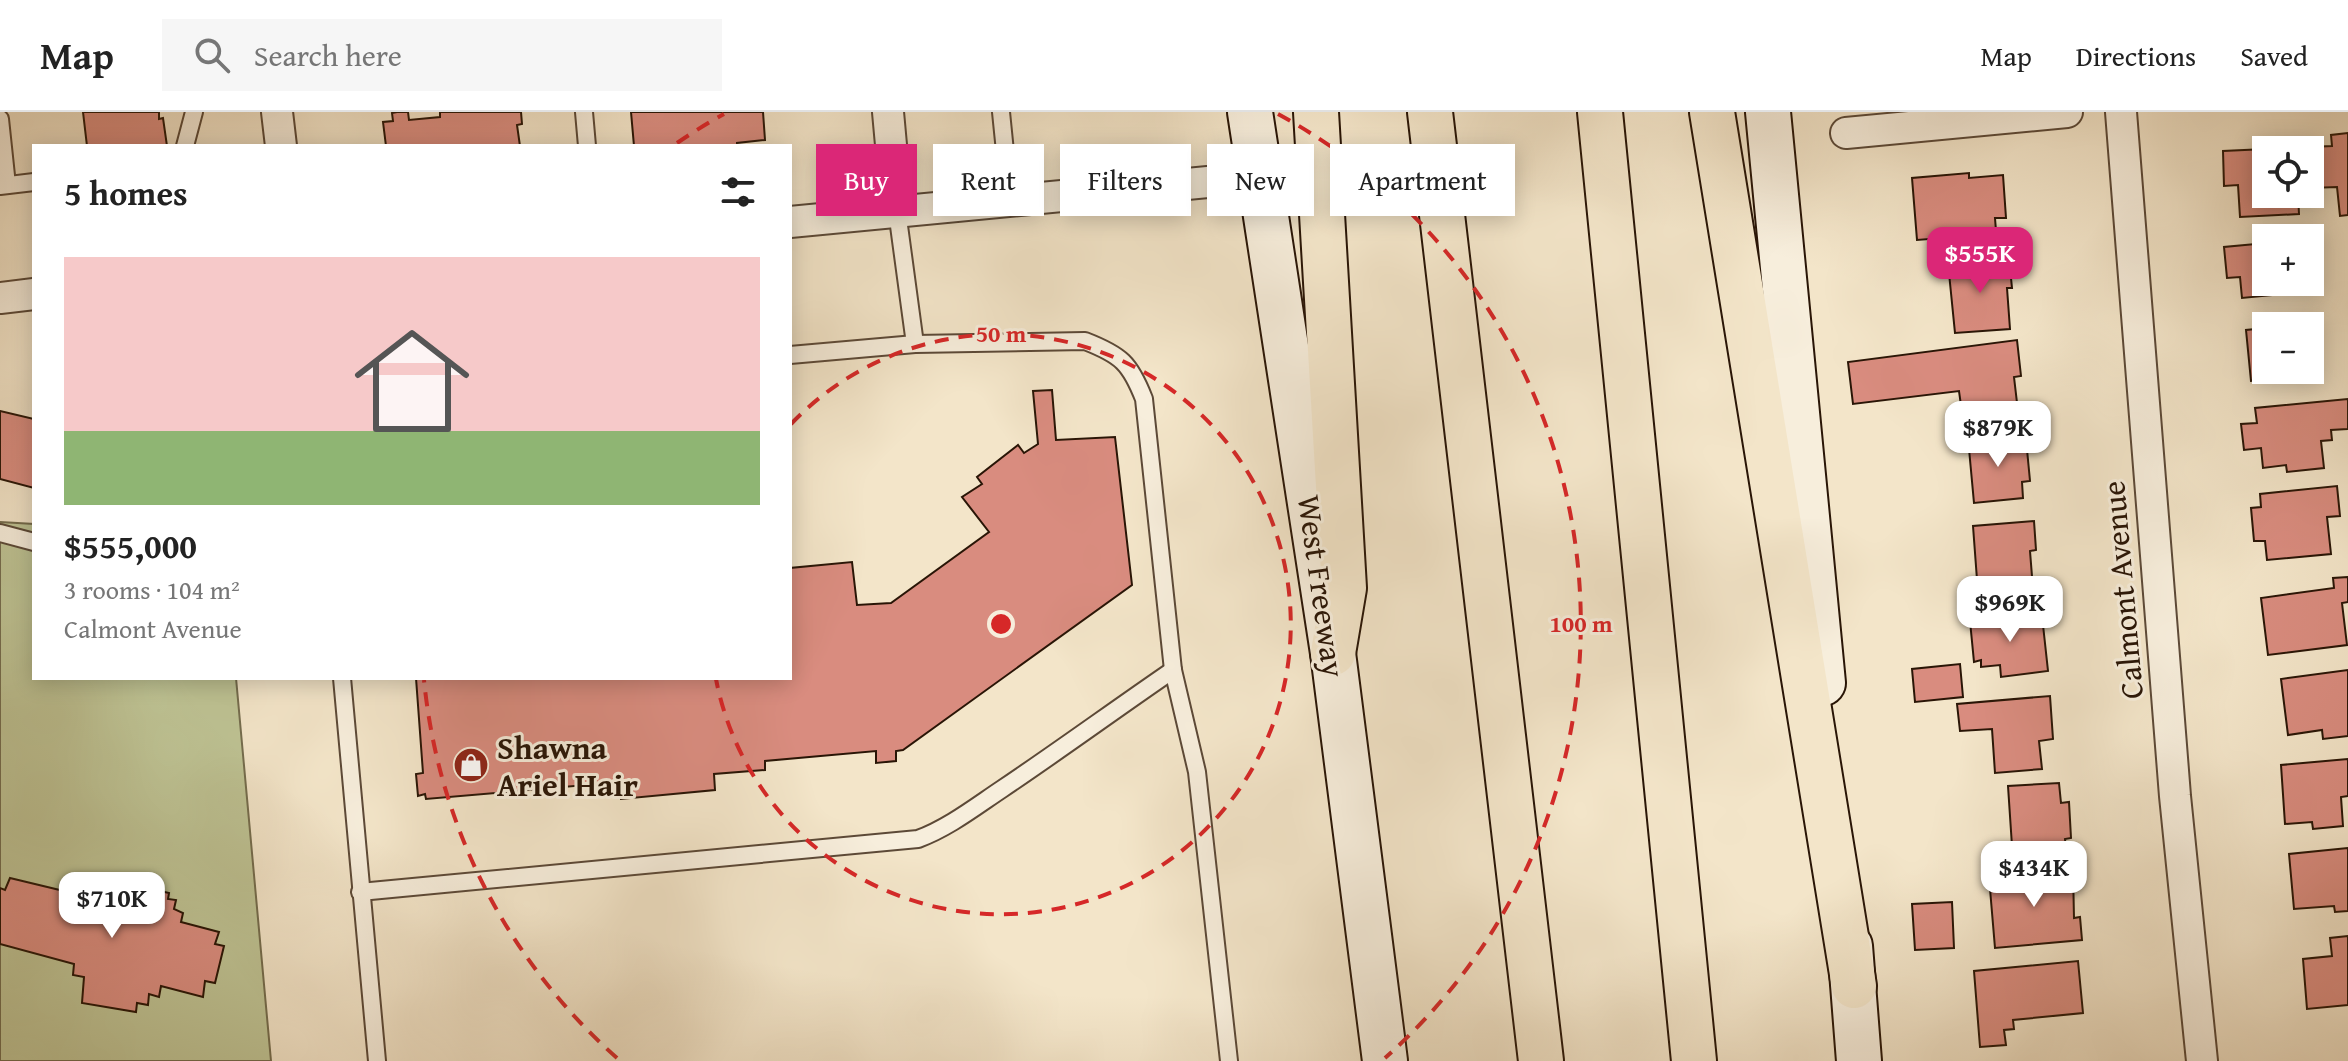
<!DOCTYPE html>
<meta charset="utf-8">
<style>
body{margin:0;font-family:"Gentium Book Plus",serif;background:#f6f6f6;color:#222;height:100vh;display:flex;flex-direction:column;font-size:30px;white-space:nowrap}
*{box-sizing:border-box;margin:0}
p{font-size:26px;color:#767676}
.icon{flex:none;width:44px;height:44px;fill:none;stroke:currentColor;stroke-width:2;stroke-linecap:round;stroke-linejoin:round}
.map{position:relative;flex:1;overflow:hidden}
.drawer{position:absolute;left:32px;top:32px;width:760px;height:536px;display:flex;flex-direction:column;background:#fff;border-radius:0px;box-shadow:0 4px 20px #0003}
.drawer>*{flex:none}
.guide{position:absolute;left:816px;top:32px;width:760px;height:72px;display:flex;gap:16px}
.buttons{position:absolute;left:2252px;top:24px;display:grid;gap:16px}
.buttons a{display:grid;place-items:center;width:72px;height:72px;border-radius:0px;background:#fff;box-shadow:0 4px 20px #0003;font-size:40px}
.price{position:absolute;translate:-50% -68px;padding:0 18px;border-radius:16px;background:#fff;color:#222;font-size:26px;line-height:52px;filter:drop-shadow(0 2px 4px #0008)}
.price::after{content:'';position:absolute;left:50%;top:48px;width:24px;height:18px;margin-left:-12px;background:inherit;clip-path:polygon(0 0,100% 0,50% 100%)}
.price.on{background:#db2777;color:#fff}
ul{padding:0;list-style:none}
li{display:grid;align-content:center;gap:16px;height:424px;padding:0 32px}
li span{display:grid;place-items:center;height:248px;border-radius:0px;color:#555}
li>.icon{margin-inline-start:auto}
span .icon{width:144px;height:144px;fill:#fffc;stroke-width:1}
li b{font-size:34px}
h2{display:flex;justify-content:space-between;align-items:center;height:96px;padding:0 32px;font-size:34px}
.chip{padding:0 28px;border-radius:0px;background:#fff;box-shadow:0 4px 20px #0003;font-size:28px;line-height:72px}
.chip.on{background:#db2777;color:#fff}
header{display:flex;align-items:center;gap:48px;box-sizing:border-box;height:112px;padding:0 40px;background:#fff;border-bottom:2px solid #e0e0e0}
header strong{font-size:38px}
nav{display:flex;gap:44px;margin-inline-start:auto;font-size:28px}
.search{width:560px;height:72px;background:#f6f6f6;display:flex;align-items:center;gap:20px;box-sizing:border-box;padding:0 28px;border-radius:0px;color:#767676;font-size:30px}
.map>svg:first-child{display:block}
.green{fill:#bec394;stroke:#746c4d;stroke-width:2}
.building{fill:#d98c7f;stroke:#291506;stroke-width:2}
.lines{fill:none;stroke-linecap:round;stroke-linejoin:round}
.service-casing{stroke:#5c4937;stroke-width:20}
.minor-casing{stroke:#5c4937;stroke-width:34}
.secondary-casing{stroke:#291506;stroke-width:48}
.motorway-casing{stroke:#291506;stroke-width:48}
.service{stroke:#f7eedc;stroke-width:16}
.minor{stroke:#f7eedc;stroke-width:30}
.secondary{stroke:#f7eedc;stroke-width:44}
.motorway{stroke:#f3e5c9;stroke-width:44}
.ring{fill:none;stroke:#d62828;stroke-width:4;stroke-dasharray:14 10}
.labels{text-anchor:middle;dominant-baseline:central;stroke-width:6;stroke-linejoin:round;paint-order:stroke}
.street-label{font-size:32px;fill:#291506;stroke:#f7eedc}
.poi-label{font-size:32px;font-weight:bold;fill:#291506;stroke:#f7eedc;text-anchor:start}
.centre{fill:#d62828;stroke:#f7eedc;stroke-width:4}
.ring-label{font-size:24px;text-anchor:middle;font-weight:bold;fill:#d62828;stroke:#f7eedc;stroke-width:6;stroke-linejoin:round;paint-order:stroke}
</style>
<header>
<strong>Map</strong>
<div class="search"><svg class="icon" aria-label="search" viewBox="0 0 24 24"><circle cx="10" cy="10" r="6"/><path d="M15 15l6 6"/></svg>Search here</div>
<nav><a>Map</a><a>Directions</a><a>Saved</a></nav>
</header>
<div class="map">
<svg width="2348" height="949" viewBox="0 0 2348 949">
<rect width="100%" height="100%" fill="#f3e5c9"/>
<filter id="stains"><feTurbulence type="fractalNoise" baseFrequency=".0025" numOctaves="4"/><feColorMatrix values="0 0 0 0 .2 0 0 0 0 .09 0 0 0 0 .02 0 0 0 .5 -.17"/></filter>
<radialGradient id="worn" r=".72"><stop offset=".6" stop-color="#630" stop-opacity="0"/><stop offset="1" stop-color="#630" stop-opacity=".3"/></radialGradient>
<polygon class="green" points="0,410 34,412 34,566 236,566 271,949 0,949"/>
<g class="building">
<polygon points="83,0 159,0 159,7 163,6 167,34 87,34"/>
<polygon points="397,0 408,0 409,8 440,5 440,0 521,0 522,12 517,13 520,34 386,34 383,10 393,9 392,1"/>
<polygon points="631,0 763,0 765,28 737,31 737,34 634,34"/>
<polygon points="2348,21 2348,103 2340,104 2337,75 2310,76 2310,38 2266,38 2266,82 2298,82 2299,102 2240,105 2238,73 2224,74 2223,39 2332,34 2331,23"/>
<polygon points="1969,61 1969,66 2003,63 2006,106 1995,106 1996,119 1992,120 1993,139 1957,142 1955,125 1917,128 1912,66"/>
<polygon points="2317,125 2322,178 2242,186 2240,165 2227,166 2224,135 2266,131 2266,170 2310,170 2309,126"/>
<polygon points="2009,146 2012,176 2007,176 2010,217 1955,221 1948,151"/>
<polygon points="2266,216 2266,258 2309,258 2310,263 2251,269 2246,218"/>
<polygon points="2017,228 2021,264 2014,265 2019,308 1964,315 1959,279 1853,292 1848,250"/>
<polygon points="1052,278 1056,328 1115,325 1132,473 903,638 896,639 896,649 876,651 876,639 765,649 765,658 714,662 715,678 621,687 620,670 426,687 425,682 418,684 416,662 423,661 416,566 790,566 790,456 852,450 857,493 891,491 989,420 962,385 982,372 977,365 1018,333 1024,341 1038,332 1033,279"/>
<polygon points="2348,287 2348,317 2331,318 2332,328 2321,329 2324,356 2287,360 2286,353 2263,356 2261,336 2244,338 2241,312 2257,311 2255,296"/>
<polygon points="0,299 34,307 34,376 0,367"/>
<polygon points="1993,324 1994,330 2026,327 2030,369 2022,370 2023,386 1974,391 1968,326"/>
<polygon points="2337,374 2340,404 2327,405 2331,442 2267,448 2265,429 2254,429 2251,396 2261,395 2260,382"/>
<polygon points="2034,409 2036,438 2030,439 2033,477 1978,481 1973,414"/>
<polygon points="2348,465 2348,490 2342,491 2347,533 2268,543 2261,486 2334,476 2333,466"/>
<polygon points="2036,501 2038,513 2043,513 2048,559 2001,565 2000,553 1981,555 1981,548 1974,550 1970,509"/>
<polygon points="1960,552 1963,585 1915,590 1912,557"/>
<polygon points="2348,558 2348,624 2323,627 2322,618 2288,623 2281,567"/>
<polygon points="2050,584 2053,627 2039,629 2042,657 1995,661 1992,617 1960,619 1957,592"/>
<polygon points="2348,647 2348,684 2341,685 2343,714 2313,717 2312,710 2285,712 2281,653"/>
<polygon points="2059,671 2061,691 2069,690 2071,726 2065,727 2067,746 2013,749 2008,674"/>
<polygon points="2348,736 2348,799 2335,800 2334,794 2294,797 2289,742"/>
<polygon points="2073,758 2074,806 2080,805 2082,828 1995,836 1989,765"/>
<polygon points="10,766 93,786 96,777 108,780 112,768 169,781 168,787 176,788 174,797 183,801 181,810 219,820 215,832 224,834 215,871 205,869 203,885 161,874 159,885 149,882 148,893 137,891 136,900 82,891 84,865 73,863 74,852 0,832 0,776 5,778"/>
<polygon points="1952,790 1954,836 1915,838 1912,792"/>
<polygon points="2348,824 2348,893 2307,897 2303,847 2332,844 2330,826"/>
<polygon points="2078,849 2083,901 2013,908 2014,917 2004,918 2006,933 1980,935 1974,859"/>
</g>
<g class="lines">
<defs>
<g id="service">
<polyline points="584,0 587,34"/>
<polyline points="1001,0 1010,89"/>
<polyline points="0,7 7,73"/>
<polyline points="185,34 194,0"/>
<polyline points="0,74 34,70"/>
<polyline points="897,99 915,232"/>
<path d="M790 243 915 232 1085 229C1121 243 1130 251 1144 287L1173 558 1197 660 1229 949"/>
<polyline points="0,421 34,430"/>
<polyline points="342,566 377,949"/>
<path d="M360 780 918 727C948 716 975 695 1002 677 1060 638 1116 597 1173 558"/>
</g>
<g id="minor">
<polyline points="277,0 281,34"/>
<polyline points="888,0 897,99"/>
<polyline points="2121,0 2175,684 2202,949"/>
<polyline points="1846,21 2067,0"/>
<polyline points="790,110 1260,65"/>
<polyline points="0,186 34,182"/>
</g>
<g id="secondary">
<polyline points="1250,0 1333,541 1385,949"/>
<polyline points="1768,0 1823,571"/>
<polyline points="1850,834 1859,949"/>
</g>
<g id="motorway">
<polyline points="1316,0 1344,476 1333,541"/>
<polyline points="1430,0 1541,949"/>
<polyline points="1600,0 1694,949"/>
<polyline points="1712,0 1854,874"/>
</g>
</defs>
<use href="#service" class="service-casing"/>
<use href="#minor" class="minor-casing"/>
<use href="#secondary" class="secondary-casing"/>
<use href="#motorway" class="motorway-casing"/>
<use href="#service" class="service"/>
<use href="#minor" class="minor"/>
<use href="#secondary" class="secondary"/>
<use href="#motorway" class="motorway"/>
</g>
<g class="ring">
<path d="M791 312A290 290 0 1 1 716 567"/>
<path d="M617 946A580 580 0 0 1 424 568M677 31A580 580 0 0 1 724 2M1278 2A580 580 0 0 1 1385 946"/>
</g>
<defs>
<symbol id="shop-disc" viewBox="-11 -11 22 22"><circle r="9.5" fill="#8f2418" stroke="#f7eedc"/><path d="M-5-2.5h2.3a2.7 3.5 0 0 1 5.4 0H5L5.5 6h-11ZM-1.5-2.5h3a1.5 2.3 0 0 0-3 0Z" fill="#fff"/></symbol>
</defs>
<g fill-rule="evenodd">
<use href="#shop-disc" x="451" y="633" width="40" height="40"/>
</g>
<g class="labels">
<g class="street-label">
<text transform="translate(1322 474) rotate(82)">West Freeway</text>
<text transform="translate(2122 478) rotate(-95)">Calmont Avenue</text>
</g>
<g class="poi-label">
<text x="497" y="635">Shawna<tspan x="497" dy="37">Ariel Hair</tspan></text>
</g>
</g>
<circle cx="1001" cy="512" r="12" class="centre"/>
<g class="ring-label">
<text x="1001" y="230">50 m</text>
<text x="1581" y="520">100 m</text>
</g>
<rect width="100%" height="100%" filter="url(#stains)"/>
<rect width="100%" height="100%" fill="url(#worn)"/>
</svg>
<div class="buttons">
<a><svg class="icon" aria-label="locate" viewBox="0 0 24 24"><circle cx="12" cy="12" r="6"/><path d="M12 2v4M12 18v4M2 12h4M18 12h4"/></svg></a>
<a>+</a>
<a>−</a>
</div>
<b class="price on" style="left:1980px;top:183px">$555K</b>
<b class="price" style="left:1998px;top:357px">$879K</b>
<b class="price" style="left:2010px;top:532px">$969K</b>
<b class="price" style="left:2034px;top:797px">$434K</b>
<b class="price" style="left:112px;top:828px">$710K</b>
<div class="guide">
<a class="chip on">Buy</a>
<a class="chip">Rent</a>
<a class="chip">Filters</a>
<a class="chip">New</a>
<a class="chip">Apartment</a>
</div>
<section class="drawer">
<h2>5 homes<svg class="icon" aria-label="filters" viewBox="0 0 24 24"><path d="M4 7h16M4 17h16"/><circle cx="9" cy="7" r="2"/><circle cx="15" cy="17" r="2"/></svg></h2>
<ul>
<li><span style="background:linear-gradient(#f6c9c9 70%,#8fb573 0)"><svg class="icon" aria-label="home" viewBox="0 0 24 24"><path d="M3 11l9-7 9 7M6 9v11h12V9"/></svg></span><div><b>$555,000</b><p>3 rooms · 104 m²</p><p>Calmont Avenue</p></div></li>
</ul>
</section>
</div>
